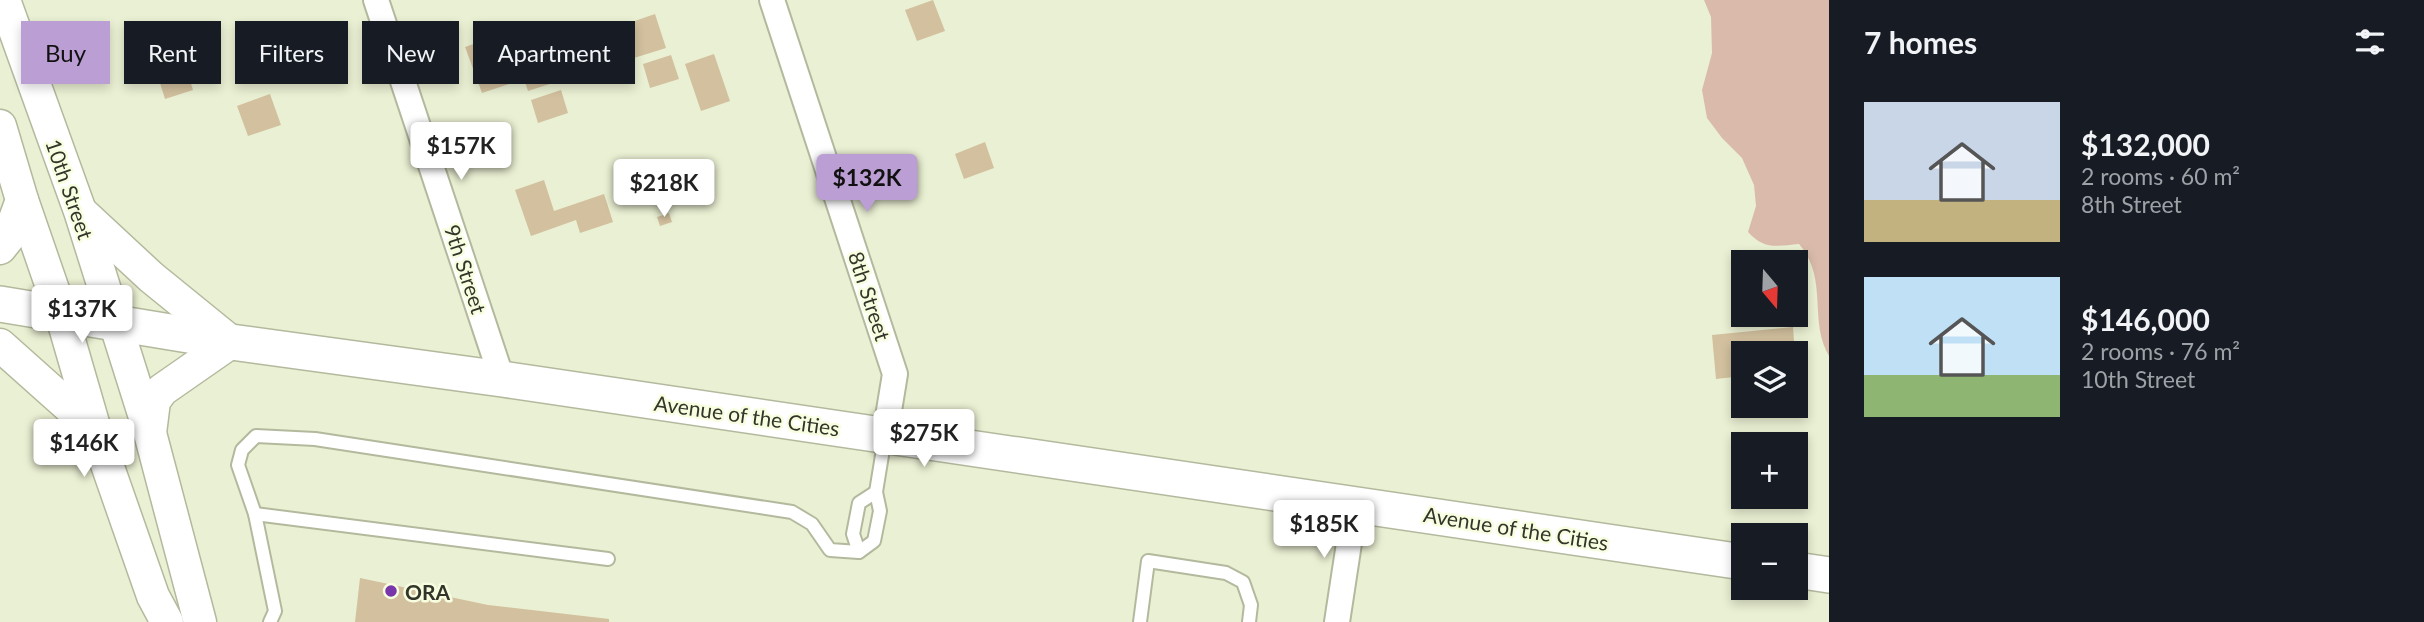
<!DOCTYPE html>
<meta charset="utf-8">
<style>
body{margin:0;font-family:Lato,sans-serif;background:#242831;color:#f1f3f6;height:100vh;display:flex;flex-direction:column;font-size:26px;white-space:nowrap}
*{box-sizing:border-box;margin:0}
p{font-size:23px;color:#9ea1a6}
.icon{flex:none;width:38px;height:38px;fill:none;stroke:currentColor;stroke-width:2;stroke-linecap:round;stroke-linejoin:round}
.map{position:relative;flex:1;overflow:hidden}
.details{display:flex;flex-direction:column;background:#171b24;width:595px}
.details>*{flex:none}
.guide{position:absolute;left:21px;top:21px;width:665px;height:63px;display:flex;gap:14px}
.needle{width:46px;rotate:161deg}
.tools{position:absolute;left:1731px;top:250px;display:grid;gap:14px}
.tools a{display:grid;place-items:center;width:77px;height:77px;border-radius:0px;background:#171b24;box-shadow:0 4px 10px #0003;font-size:35px}
.price{position:absolute;translate:-50% -60px;padding:0 16px;border-radius:7px;background:#fff;color:#222;font-size:23px;line-height:46px;filter:drop-shadow(0 2px 4px #0008)}
.price::after{content:'';position:absolute;left:50%;top:42px;width:21px;height:16px;margin-left:-10px;background:inherit;clip-path:polygon(0 0,100% 0,50% 100%)}
.price.selected{background:#bb9ed4;color:#111}
ul{padding:0;list-style:none}
li{display:flex;align-items:center;gap:21px;height:175px;padding:0 35px}
li span{display:grid;place-items:center;flex:none;width:196px;height:140px;border-radius:0px;color:#555}
li>.icon{margin-inline-start:auto}
span .icon{width:84px;height:84px;fill:#fffc;stroke-width:1}
li b{font-size:30px}
h2{display:flex;justify-content:space-between;align-items:center;height:84px;padding:0 35px;font-size:30px}
.chip{padding:0 24px;border-radius:0px;background:#171b24;box-shadow:0 4px 10px #0003;font-size:24px;line-height:63px}
.chip.selected{background:#bb9ed4;color:#111}
main{display:flex;flex:1;min-height:0}
.map>svg:first-child{display:block}
.green{fill:#dabbab}
.building{fill:#d2c09e}
.lines{fill:none;stroke-linecap:round;stroke-linejoin:round}
.service-casing{stroke:#b3b99d;stroke-width:16}
.minor-casing{stroke:#b3b99d;stroke-width:28}
.tertiary-casing{stroke:#b3b99d;stroke-width:35}
.secondary-casing{stroke:#b3b99d;stroke-width:38}
.service{stroke:#fff;stroke-width:12}
.minor{stroke:#fff;stroke-width:24}
.tertiary{stroke:#fff;stroke-width:32}
.secondary{stroke:#fff;stroke-width:35}
.poi-dot{fill:#7836aa;stroke:#f7fee0;stroke-width:2.5}
.labels{text-anchor:middle;dominant-baseline:central;stroke-width:5;stroke-linejoin:round;paint-order:stroke}
.street-label{font-size:21px;fill:#33352a;stroke:#f7fee0}
.poi-label{font-size:21px;font-weight:bold;fill:#33352a;stroke:#f7fee0;text-anchor:start}
</style>
<main>
<div class="map">
<svg width="1829" height="622" viewBox="0 0 1829 622">
<rect width="100%" height="100%" fill="#eaf0d3"/>
<path class="green" d="M1704 0H1829V356C1808 320 1829 279 1799 244 1777 246 1764 250 1748 232L1756 206 1754 185 1742 158 1722 138 1707 118 1702 90 1712 53 1711 17Z"/>
<g class="building">
<polygon points="933,0 945,31 917,41 905,10"/>
<polygon points="655,14 666,48 634,58 623,25"/>
<polygon points="499,35 515,82 482,93 465,47"/>
<polygon points="714,54 730,101 701,111 685,64"/>
<polygon points="671,55 679,79 650,88 643,64"/>
<polygon points="183,58 193,90 165,99 155,67"/>
<polygon points="549,60 556,82 528,91 521,70"/>
<polygon points="561,90 568,113 538,123 531,100"/>
<polygon points="270,94 281,125 248,136 237,106"/>
<polygon points="985,142 994,168 964,179 955,154"/>
<polygon points="664,179 668,191 659,194 655,182"/>
<polygon points="544,180 554,211 604,194 613,222 580,233 576,220 531,236 515,190"/>
<polygon points="669,213 672,222 660,226 657,217"/>
<polygon points="1793,327 1795,354 1743,354 1743,376 1716,379 1712,335"/>
<polygon points="360,578 488,605 609,619 609,622 355,622"/>
</g>
<g class="lines">
<defs>
<g id="service">
<polyline points="255,514 608,559"/>
<polyline points="859,552 853,534 859,503 876,492"/>
<polyline points="270,622 275,611 255,514 238,465 242,450 256,436 315,439 792,512 812,524 830,550 859,552 874,541 880,511 876,492 885,437"/>
<polyline points="1140,622 1148,561 1226,573 1243,582 1251,605 1249,622"/>
</g>
<g id="minor">
<polyline points="376,0 502,379"/>
<polyline points="772,0 895,374 885,435"/>
<polyline points="1337,622 1355,504"/>
</g>
<g id="tertiary">
<polyline points="4,0 80,211 150,433 200,622"/>
<polyline points="0,126 22,200 61,313 95,430 153,596 167,622"/>
<polyline points="81,212 151,277 231,342 162,390 154,401 150,433"/>
<polyline points="0,248 8,238 22,200"/>
<polyline points="0,345 93,428"/>
</g>
<g id="secondary">
<polyline points="0,304 231,342 502,379 1743,562"/>
<polyline points="1796,570 1829,575"/>
</g>
</defs>
<use href="#service" class="service-casing"/>
<use href="#minor" class="minor-casing"/>
<use href="#tertiary" class="tertiary-casing"/>
<use href="#secondary" class="secondary-casing"/>
<use href="#service" class="service"/>
<use href="#minor" class="minor"/>
<use href="#tertiary" class="tertiary"/>
<use href="#secondary" class="secondary"/>
</g>
<circle class="poi-dot" cx="391" cy="591" r="7"/>
<g class="labels">
<g class="street-label">
<text transform="translate(70 189) rotate(71)">10th Street</text>
<text transform="translate(466 269) rotate(72)">9th Street</text>
<text transform="translate(870 296) rotate(72)">8th Street</text>
<text transform="translate(747 415) rotate(8)">Avenue of the Cities</text>
<text transform="translate(1516 528) rotate(9)">Avenue of the Cities</text>
</g>
<g class="poi-label">
<text x="405" y="591">ORA</text>
</g>
</g>
</svg>
<div class="tools">
<a><svg class="needle" viewBox="-14 -14 28 28"><path d="M0-13l5 13h-10z" fill="#e53935"/><path d="M0 13l5-13h-10z" fill="#9ea1a6"/></svg></a>
<a><svg class="icon" aria-label="layers" viewBox="0 0 24 24"><path d="M12 4l9 5-9 5-9-5zM3 14l9 5 9-5"/></svg></a>
<a>+</a>
<a>−</a>
</div>
<b class="price" style="left:461px;top:182px">$157K</b>
<b class="price selected" style="left:867px;top:214px">$132K</b>
<b class="price" style="left:664px;top:219px">$218K</b>
<b class="price" style="left:82px;top:345px">$137K</b>
<b class="price" style="left:924px;top:469px">$275K</b>
<b class="price" style="left:84px;top:479px">$146K</b>
<b class="price" style="left:1324px;top:560px">$185K</b>
<div class="guide">
<a class="chip selected">Buy</a>
<a class="chip">Rent</a>
<a class="chip">Filters</a>
<a class="chip">New</a>
<a class="chip">Apartment</a>
</div>
</div>
<section class="details">
<h2>7 homes<svg class="icon" aria-label="filters" viewBox="0 0 24 24"><path d="M4 7h16M4 17h16"/><circle cx="9" cy="7" r="2"/><circle cx="15" cy="17" r="2"/></svg></h2>
<ul>
<li><span style="background:linear-gradient(#c9d6e8 70%,#c2b280 0)"><svg class="icon" aria-label="home" viewBox="0 0 24 24"><path d="M3 11l9-7 9 7M6 9v11h12V9"/></svg></span><div><b>$132,000</b><p>2 rooms · 60 m²</p><p>8th Street</p></div></li>
<li><span style="background:linear-gradient(#bfe0f5 70%,#8fb573 0)"><svg class="icon" aria-label="home" viewBox="0 0 24 24"><path d="M3 11l9-7 9 7M6 9v11h12V9"/></svg></span><div><b>$146,000</b><p>2 rooms · 76 m²</p><p>10th Street</p></div></li>
</ul>
</section>
</main>
